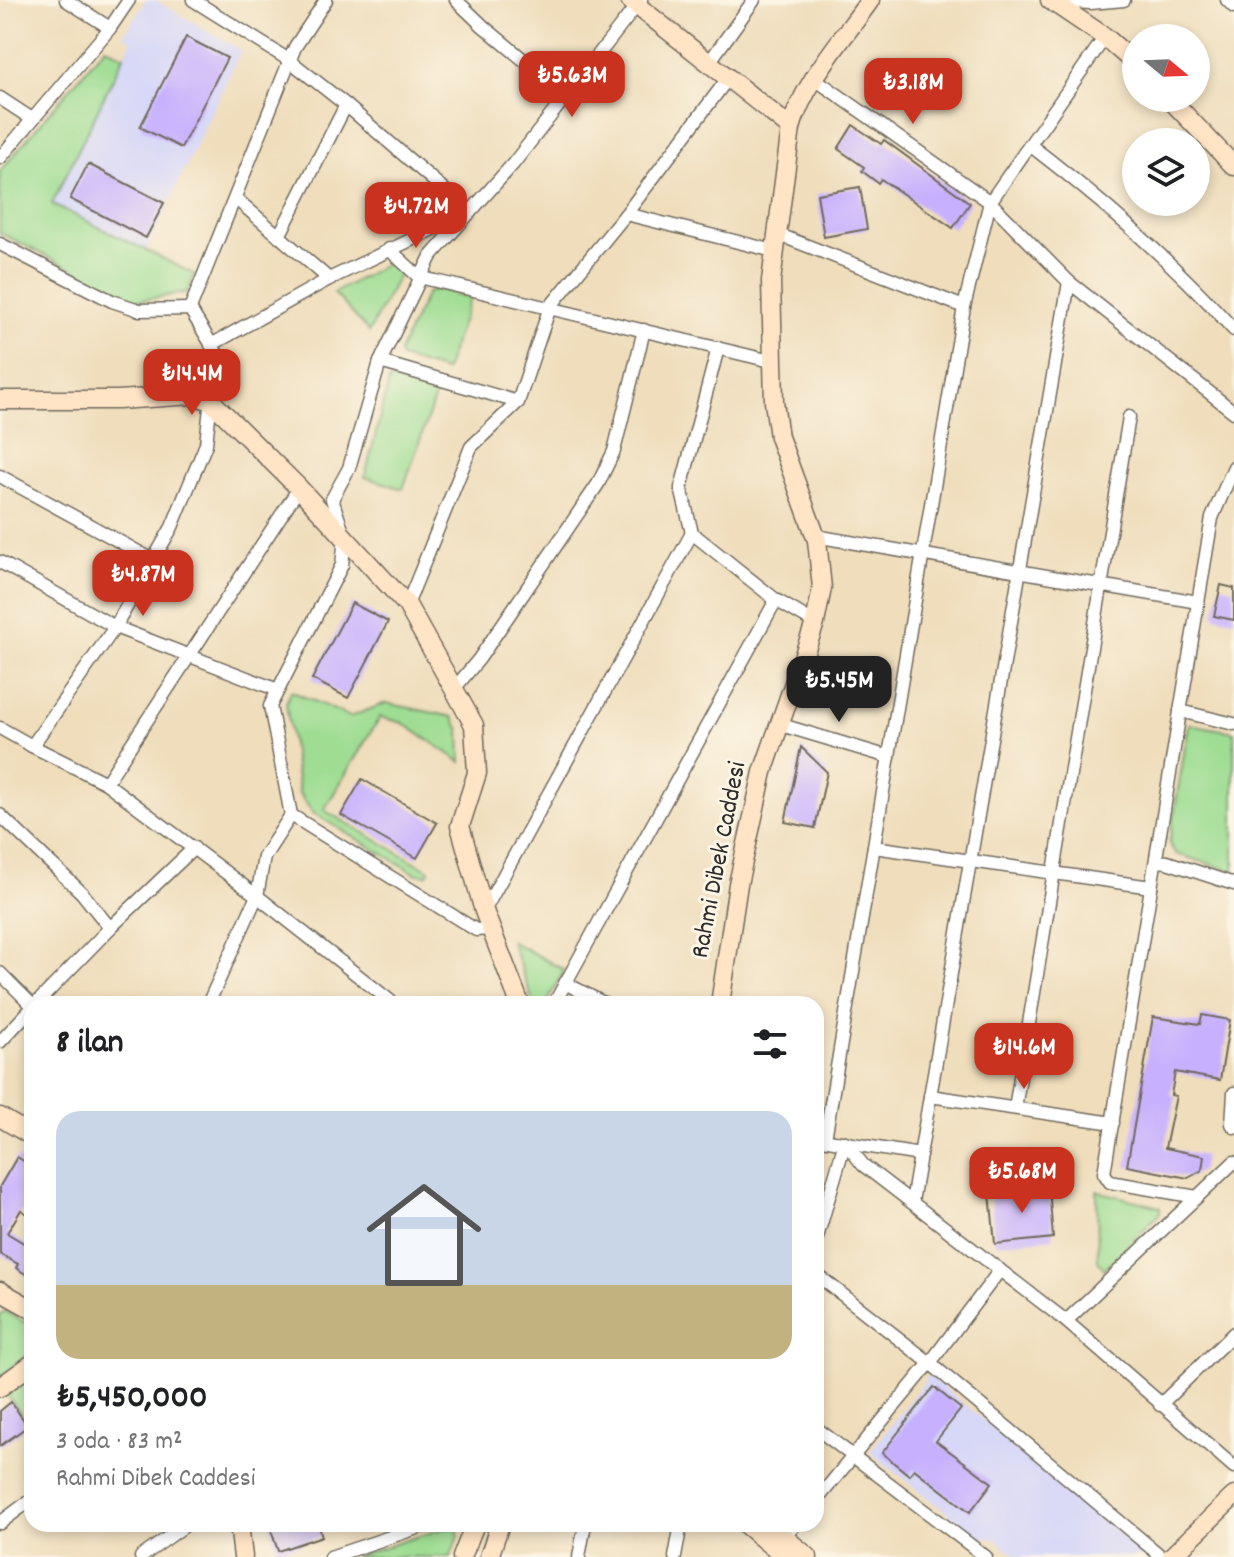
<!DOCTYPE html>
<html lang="tr">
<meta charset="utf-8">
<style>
body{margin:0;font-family:Dekko,sans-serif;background:#f6f6f6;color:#202124;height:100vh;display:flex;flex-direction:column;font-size:30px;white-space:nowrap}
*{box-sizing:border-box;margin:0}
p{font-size:26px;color:#757577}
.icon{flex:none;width:44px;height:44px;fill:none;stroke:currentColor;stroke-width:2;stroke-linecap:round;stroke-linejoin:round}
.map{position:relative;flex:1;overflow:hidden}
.drawer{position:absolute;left:24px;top:996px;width:800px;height:536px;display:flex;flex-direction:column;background:#fff;border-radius:24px;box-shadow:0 4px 12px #0003}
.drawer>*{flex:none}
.needle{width:52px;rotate:109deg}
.controls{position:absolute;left:1122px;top:24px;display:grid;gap:16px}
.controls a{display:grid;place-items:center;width:88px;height:88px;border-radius:50%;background:#fff;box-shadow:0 4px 12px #0003;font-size:40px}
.price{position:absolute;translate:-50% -68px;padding:0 18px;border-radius:16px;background:#c8321e;color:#fff;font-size:26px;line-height:52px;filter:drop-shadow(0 2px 4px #0008)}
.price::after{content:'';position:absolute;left:50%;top:48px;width:24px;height:18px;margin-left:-12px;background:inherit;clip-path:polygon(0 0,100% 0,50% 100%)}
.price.active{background:#222;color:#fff}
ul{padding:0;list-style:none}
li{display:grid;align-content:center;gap:16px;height:424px;padding:0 32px}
li span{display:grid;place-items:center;height:248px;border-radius:24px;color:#555}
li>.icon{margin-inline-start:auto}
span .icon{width:144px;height:144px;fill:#fffc;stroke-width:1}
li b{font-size:34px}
h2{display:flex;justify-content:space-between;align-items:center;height:96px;padding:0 32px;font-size:34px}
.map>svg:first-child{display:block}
.built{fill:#d7d7f8}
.green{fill:#9fdd93;stroke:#65845f;stroke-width:2}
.building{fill:#c7b1fe}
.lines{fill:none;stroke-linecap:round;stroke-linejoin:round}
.street-casing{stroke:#70695d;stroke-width:15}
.secondary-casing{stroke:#70695d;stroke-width:21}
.street{stroke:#fff;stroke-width:12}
.secondary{stroke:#ffe4c6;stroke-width:18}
.labels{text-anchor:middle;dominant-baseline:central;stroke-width:6;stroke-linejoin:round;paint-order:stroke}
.street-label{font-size:26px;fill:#2b2b2b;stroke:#fcf5e5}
</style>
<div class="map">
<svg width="1234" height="1557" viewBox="0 0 1234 1557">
<rect width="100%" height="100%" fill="#fcf5e5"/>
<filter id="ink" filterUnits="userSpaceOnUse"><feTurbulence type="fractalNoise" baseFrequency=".0125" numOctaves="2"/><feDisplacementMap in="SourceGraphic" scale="16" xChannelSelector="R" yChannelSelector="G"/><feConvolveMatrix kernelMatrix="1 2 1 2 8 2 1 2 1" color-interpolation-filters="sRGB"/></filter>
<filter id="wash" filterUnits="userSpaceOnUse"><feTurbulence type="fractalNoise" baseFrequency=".006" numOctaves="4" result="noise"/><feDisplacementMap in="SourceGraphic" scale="32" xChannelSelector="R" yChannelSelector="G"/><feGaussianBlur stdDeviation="1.8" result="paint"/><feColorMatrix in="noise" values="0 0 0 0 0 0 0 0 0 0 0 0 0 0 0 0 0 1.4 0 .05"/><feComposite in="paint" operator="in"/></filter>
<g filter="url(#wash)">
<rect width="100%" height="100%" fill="#efddbb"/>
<g class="built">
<polygon points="146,0 155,0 241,50 146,251 52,204 132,40 123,36"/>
<polygon points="929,1375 1144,1552 1140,1557 1018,1557 996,1539 978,1537 870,1452"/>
</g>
<g class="green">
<polygon points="105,47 124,56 52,204 194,274 188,292 136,301 0,233 0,171"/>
<polygon points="388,263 399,274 369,332 334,293"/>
<polygon points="437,289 470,298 445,371 401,358 399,352 427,293"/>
<polygon points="399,377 438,388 403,489 365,477 389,381"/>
<polygon points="291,691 350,717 386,703 453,717 460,730 461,762 403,723 380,717 324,810 429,870 428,875 417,874 313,813 299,793 286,703"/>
<polygon points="1189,724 1234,732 1234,871 1176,854 1169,844"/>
<polygon points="511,941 564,970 546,1004 534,1004"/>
<polygon points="1097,1191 1160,1207 1160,1213 1104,1269 1098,1261"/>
<polygon points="5,1312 32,1326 32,1352 0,1377 0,1316"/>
<polygon points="32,1376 32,1430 7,1394"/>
<polygon points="451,1526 457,1529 459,1536 450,1557 353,1557"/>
</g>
<g id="blocks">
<g class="building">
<polygon points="186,37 227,58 181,148 140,127"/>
<polygon points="853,125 881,144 884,140 970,203 953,228 881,179 878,183 862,171 864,167 838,149"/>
<polygon points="88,164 164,203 146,238 70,199"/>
<polygon points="860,187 867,229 824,237 817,194"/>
<polygon points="1221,585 1234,588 1234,620 1214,616"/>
<polygon points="352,603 388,622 348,698 312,679"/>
<polygon points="801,747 827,772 815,828 785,822"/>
<polygon points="362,779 437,823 417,858 341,815"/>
<polygon points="1202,1015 1230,1020 1220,1080 1175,1072 1171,1095 1176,1096 1165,1148 1204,1156 1202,1170 1188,1178 1127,1166 1153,1017 1200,1024"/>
<polygon points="17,1157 32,1166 32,1217 21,1210 7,1233 32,1248 32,1278 16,1268 18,1264 0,1254 0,1186"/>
<polygon points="1049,1187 1053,1238 995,1244 990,1193"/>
<polygon points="934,1387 961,1409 936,1441 992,1483 970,1512 914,1469 909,1475 882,1453"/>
<polygon points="11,1402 28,1426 0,1446 0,1411"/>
<polygon points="269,1524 318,1524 322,1536 278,1551"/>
</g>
</g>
</g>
<g filter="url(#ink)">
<use href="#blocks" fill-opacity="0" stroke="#70695d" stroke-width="2"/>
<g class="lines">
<defs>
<g id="street">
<polyline points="66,0 110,28"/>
<polyline points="193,0 289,60 346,105 470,212"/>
<polyline points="456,0 483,26 567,96"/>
<polyline points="1227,0 1234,7"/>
<polyline points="1056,1 1090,3 1124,0"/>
<polyline points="710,61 754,0"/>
<polyline points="815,79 990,202 1069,282 1234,412"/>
<polyline points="0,98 32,119"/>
<path d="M1030 145C1103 201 1172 261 1234 330"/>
<polyline points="0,158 110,28 129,0"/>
<polyline points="235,198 329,279"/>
<polyline points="626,214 774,251"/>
<polyline points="777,234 964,307"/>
<polyline points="279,236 346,105"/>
<polyline points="0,244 112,301 139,310 190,309 216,352 206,444 172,527 115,627 32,746"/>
<polyline points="389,249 419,277 771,361"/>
<polyline points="190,309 295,47 326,0"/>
<polyline points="211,345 329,279 463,215"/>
<polyline points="718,348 681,488 692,533 776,600 815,623"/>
<polyline points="380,362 518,402"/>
<polyline points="0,476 153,560"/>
<polyline points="815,536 1198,602"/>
<polyline points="0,562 115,627 278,690"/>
<polyline points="407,605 471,447 518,402 550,307 626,214 729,77"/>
<polyline points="454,689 479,659 598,484 614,451 644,330"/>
<polyline points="1180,711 1234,724"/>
<polyline points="778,724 889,757"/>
<polyline points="0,728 32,746 106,783 257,896 394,1004"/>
<polyline points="106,783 299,488"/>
<polyline points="0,815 82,893 110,928"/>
<polyline points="874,847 1151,887"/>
<polyline points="1156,861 1167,862 1234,884"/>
<polyline points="484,911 692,533"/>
<polyline points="490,929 476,930 291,815 270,706 342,565 345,538 332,499 349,468 380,362 431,256 513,164 641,0"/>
<polyline points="0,973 32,1005"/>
<polyline points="565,983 605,1004"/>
<polyline points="36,1004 110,928 194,848"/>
<polyline points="208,1004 257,896 264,857 291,815"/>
<polyline points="554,1004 776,600"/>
<polyline points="0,1042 32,1008"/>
<polyline points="1234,1093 1232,1124 1234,1127"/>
<polyline points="930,1096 1113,1123"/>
<polyline points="1015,1108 1129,417"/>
<polyline points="816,1138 920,1155"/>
<polyline points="825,1139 964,307 990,202 1105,37"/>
<polyline points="845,1142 863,1165 1066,1321 1234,1467"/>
<polyline points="1197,1197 1110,1182 1104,1173 1212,518 1234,467"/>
<polyline points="912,1202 1069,282"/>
<polyline points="816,1241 845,1142"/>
<polyline points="816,1274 930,1363 1162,1557"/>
<polyline points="1066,1321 1234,1162"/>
<polyline points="1160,1405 1234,1333"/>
<polyline points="816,1428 986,1557"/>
<polyline points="816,1501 930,1363 1000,1270"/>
<polyline points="0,1523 32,1499"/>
<polyline points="784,1537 796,1524"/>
<polyline points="141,1557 187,1524"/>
<polyline points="330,1557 429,1524"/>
<polyline points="579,1557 585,1524"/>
<polyline points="675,1557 681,1524"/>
</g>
<g id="secondary">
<polyline points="630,0 791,128"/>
<polyline points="1050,0 1105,37 1136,64"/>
<polyline points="1169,98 1234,166"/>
<polyline points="0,400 118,400 193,395 211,401 299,488 407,605 474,725 477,773 460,826 484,911 520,1004"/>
<path d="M720 1004 738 884 763 772 815 623 822 588 817 540 779 437 774 402 771 281 791 128C803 83 844 38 870 0"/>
<polyline points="0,1117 32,1136"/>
<polyline points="0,1291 32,1309"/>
<polyline points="0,1387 32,1364"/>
<polyline points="239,1524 243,1557"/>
<polyline points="745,1524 785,1557"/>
<polyline points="768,1524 808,1557"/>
<polyline points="462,1557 475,1524"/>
<polyline points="489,1557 500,1524"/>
<polyline points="1171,1557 1234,1496"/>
</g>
</defs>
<use href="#street" class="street-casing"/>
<use href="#secondary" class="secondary-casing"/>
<use href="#street" class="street"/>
<use href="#secondary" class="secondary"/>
</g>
</g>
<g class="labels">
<g class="street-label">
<text transform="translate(720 860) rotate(-79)">Rahmi Dibek Caddesi</text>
</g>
</g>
</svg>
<div class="controls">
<a><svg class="needle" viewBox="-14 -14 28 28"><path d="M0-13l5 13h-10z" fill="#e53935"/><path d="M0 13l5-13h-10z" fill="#757577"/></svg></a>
<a><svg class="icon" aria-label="layers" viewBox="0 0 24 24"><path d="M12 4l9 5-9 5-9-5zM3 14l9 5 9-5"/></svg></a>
</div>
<b class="price" style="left:572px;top:119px">₺5.63M</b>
<b class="price" style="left:913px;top:126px">₺3.18M</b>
<b class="price" style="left:416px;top:250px">₺4.72M</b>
<b class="price" style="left:192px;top:417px">₺14.4M</b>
<b class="price" style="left:143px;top:618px">₺4.87M</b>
<b class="price active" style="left:839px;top:724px">₺5.45M</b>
<b class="price" style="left:1024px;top:1091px">₺14.6M</b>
<b class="price" style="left:1022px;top:1215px">₺5.68M</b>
<section class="drawer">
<h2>8 ilan<svg class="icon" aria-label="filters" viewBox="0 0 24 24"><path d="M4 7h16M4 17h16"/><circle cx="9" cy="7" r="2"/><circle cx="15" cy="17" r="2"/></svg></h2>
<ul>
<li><span style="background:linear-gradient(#c9d6e8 70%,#c2b280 0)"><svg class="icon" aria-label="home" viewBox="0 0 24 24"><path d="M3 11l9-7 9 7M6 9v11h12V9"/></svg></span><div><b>₺5,450,000</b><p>3 oda · 83 m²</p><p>Rahmi Dibek Caddesi</p></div></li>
</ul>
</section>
</div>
